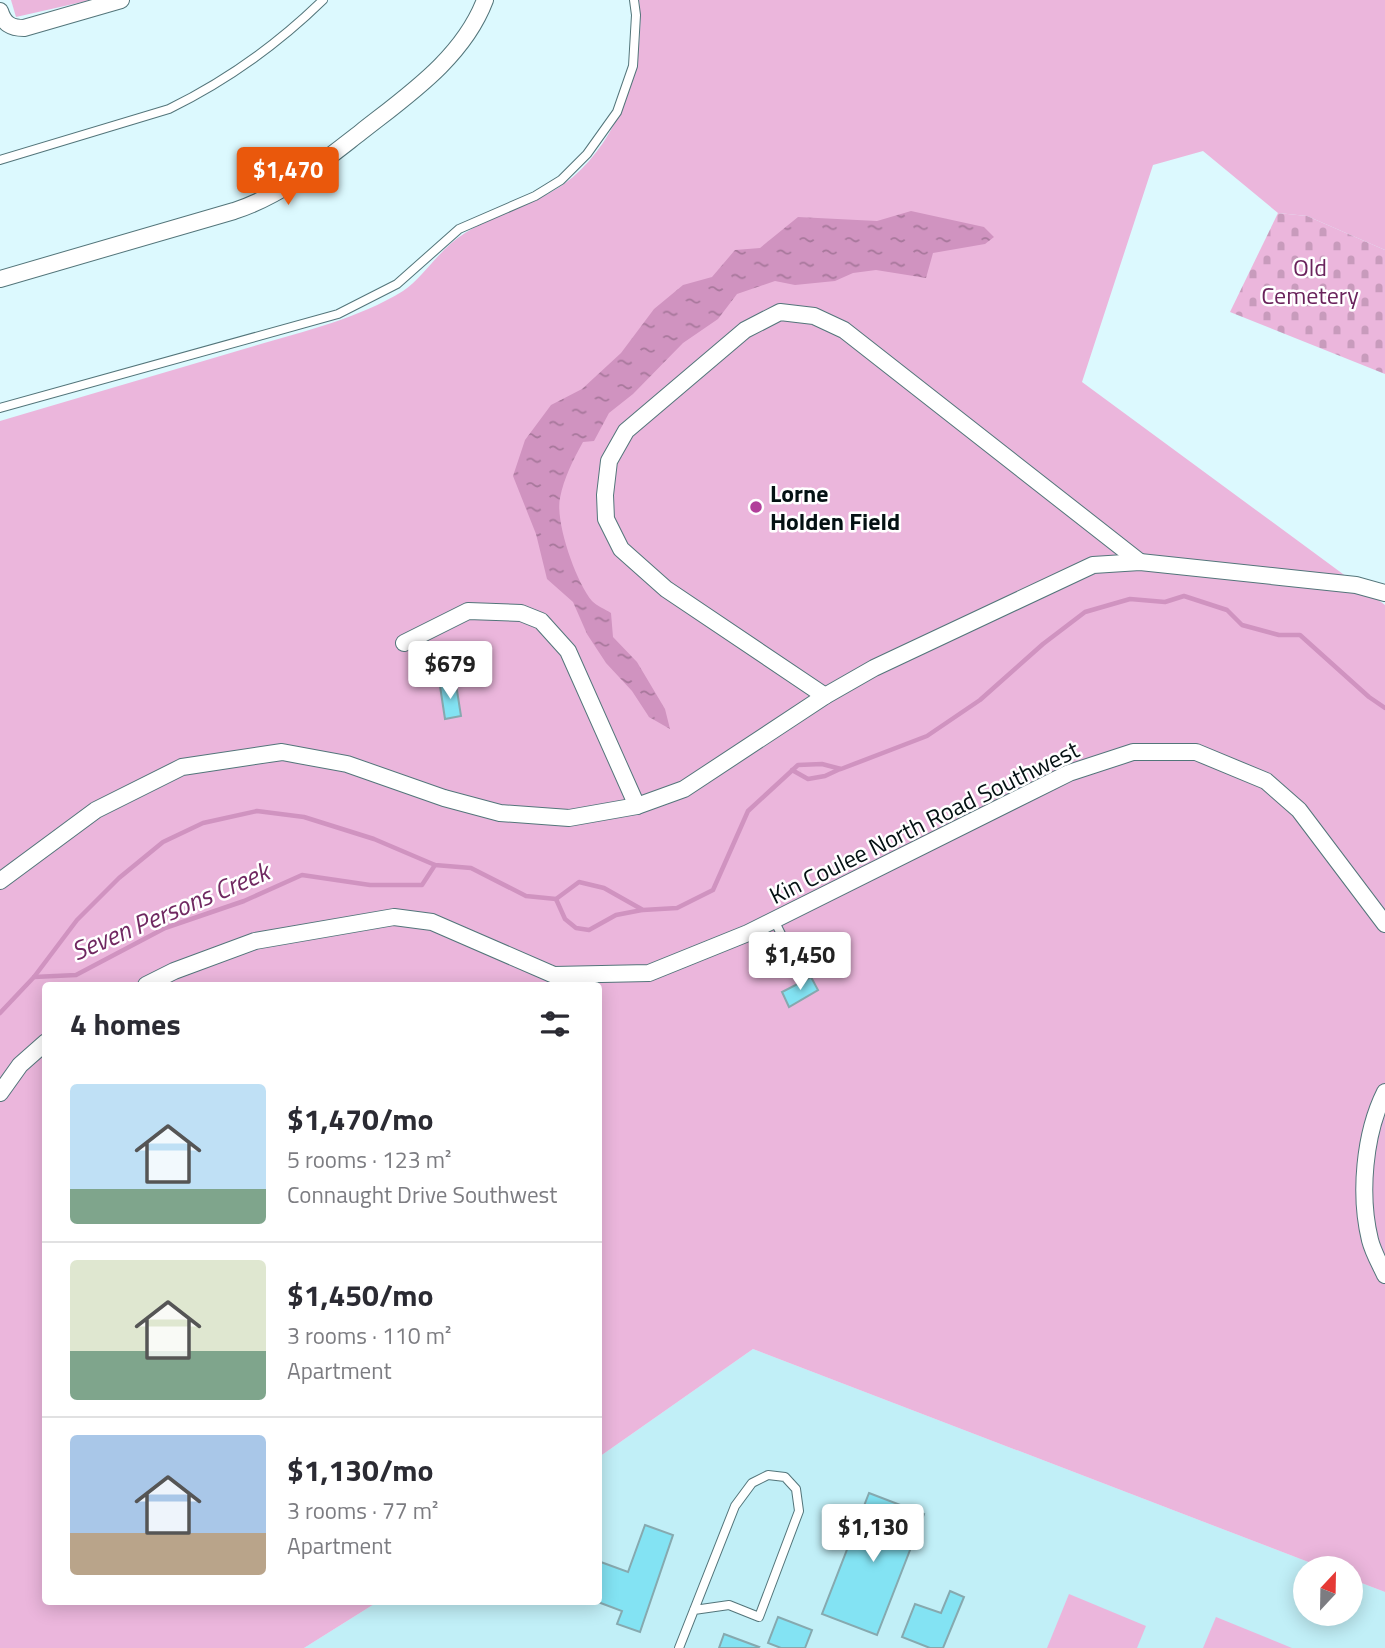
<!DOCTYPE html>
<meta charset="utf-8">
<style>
body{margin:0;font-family:"Titillium Web",sans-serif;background:#f7f7f7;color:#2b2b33;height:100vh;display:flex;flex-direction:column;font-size:26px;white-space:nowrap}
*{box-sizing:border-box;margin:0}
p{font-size:23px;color:#7c7c81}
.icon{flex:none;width:38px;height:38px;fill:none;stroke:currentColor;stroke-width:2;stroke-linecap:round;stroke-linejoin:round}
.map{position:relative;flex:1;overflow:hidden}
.panel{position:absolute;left:42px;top:982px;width:560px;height:623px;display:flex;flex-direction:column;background:#fff;border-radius:7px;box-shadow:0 4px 18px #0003}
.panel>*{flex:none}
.needle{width:46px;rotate:22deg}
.tools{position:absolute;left:1293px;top:1556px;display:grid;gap:14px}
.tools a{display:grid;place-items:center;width:70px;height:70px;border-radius:50%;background:#fff;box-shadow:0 4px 18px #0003;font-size:35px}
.price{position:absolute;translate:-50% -60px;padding:0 16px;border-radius:7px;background:#fff;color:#222;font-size:23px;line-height:46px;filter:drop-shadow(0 2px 4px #0008)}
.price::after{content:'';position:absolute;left:50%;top:42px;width:21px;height:16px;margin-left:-10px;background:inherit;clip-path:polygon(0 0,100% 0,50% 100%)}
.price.current{background:#ea580c;color:#fff}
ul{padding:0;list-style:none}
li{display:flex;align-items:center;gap:21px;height:175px;padding:0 28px}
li+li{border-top:2px solid #e1e1e2}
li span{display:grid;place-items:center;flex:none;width:196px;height:140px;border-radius:7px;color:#555}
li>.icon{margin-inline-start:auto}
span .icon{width:84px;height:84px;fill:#fffc;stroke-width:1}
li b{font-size:30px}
h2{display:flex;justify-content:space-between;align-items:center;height:84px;padding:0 28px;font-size:30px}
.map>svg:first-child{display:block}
.built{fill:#c1eff7}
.green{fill:#ebb6dc}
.cemetery{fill:url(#cemetery-stones)}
.water{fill:url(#water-ripples)}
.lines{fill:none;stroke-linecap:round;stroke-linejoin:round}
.stream{stroke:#d093c0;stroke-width:4.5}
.building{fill:#83e3f3;stroke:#86a9af;stroke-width:2}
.lane-casing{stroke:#53757a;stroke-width:10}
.street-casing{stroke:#53757a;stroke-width:18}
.lane{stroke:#fff;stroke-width:8}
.street{stroke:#fff;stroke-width:16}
.poi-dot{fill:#b13f9a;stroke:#fff;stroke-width:2.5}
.labels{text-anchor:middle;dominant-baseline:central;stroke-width:5;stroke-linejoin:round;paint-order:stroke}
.park-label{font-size:24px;fill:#6a235c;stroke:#fff}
.poi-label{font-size:24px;font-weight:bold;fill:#041113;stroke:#fff;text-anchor:start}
.street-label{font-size:24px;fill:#041113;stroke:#fff}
.water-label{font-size:26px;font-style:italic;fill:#702861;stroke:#fff}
</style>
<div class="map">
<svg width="1385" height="1648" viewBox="0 0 1385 1648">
<defs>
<pattern id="cemetery-stones" width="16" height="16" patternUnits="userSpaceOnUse" patternTransform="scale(1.75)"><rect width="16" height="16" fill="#ebb6dc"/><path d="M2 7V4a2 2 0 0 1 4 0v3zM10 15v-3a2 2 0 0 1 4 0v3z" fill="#c89bbc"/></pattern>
<pattern id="water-ripples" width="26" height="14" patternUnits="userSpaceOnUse" patternTransform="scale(1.75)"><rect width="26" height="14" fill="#d093c0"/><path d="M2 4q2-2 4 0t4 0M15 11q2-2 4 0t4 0" fill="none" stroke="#a7779b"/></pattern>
</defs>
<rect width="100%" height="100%" fill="#dcf9fe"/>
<polygon class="built" points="753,1349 1324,1568 1306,1568 1306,1614 1351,1614 1351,1579 1385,1592 1385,1648 304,1648 379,1601 598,1601 599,1457"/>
<g class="green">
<polygon points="11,0 91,0 16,17"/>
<path d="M639 0H1385V250L1307 216 1278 213 1203 151 1153 165 1082 382 1385 605V1592L1351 1579V1568H1324L753 1349 599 1457 598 985H46V1601H379L304 1648H0V421C81 397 163 373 244 349 297 333 356 320 403 291 424 277 440 248 465 233 497 213 534 205 564 184 618 145 647 63 639 0Z"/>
<polygon points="1069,1594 1146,1626 1137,1648 1047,1648"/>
<polygon points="1216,1617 1292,1648 1203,1648"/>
</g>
<polygon class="cemetery" points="1278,213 1307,216 1385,250 1385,374 1230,312"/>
<path class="water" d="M911 211 984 227 994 237 985 244 933 253 926 278 876 270 853 273 835 281 795 285 775 281 737 294 718 319 683 343 633 394 609 413 594 441 583 442C573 460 564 478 560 498 555 522 576 582 592 601 597 606 605 609 611 613L613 637 637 662 665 709 670 729 649 717 632 691 606 663 587 634 573 602 547 579 536 534 513 476 525 440 551 405 582 389 621 353 654 309 683 285 712 277 735 250 760 248 798 217 877 221Z"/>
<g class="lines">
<g class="stream">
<polyline points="792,770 808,779 825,776 840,769"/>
<polyline points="556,899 565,919 576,928 589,930 616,915 642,910"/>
<polyline points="34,977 76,975 165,928 244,901 302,875 370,885 422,885 435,865"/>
<polyline points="0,1013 34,977 77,920 119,878 163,842 203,823 257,811 304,817 374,839 435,865 471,868 526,896 556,899 579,882 604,888 643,910 677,908 713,890 748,811 798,765 822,764 841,769 927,736 980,700 1043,644 1085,612 1130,599 1165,602 1184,596 1227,610 1242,625 1279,635 1300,635 1369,697 1385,708"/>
</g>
</g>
<g class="building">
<polygon points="456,684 461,716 445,719 440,686"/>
<polygon points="811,977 818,990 789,1007 782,992"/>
<polygon points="869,1493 924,1514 877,1635 822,1614"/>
<polygon points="645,1525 673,1535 640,1632 617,1624 622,1611 598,1602 598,1561 628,1572"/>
<polygon points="950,1591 964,1597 943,1648 930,1648 902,1637 915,1604 941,1613"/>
<polygon points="778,1617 812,1630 805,1648 781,1648 768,1643"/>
<polygon points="724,1634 759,1647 758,1648 719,1648"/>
</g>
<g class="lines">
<defs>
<g id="lane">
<path d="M0 160 169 109C226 81 278 44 323 0"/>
<polyline points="0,408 338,314 397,284 459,229 535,196 561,180 587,154 617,112 633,66 636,15 634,0"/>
<polyline points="774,920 801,974"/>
<polyline points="679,1648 735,1506 752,1483 768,1475 785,1477 796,1489 799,1511 759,1617 729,1605 694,1610"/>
</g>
<g id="street">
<path d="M0 11C4 24 11 28 24 28L121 0"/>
<path d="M0 279 234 211C283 195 321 163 361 132 408 95 463 58 485 0"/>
<polyline points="404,643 468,611 521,613 541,621 568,651 637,806"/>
<polyline points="825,696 666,589 621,549 606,519 605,495 609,461 626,431 745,330 780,312 814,316 844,330 1140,562"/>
<polyline points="0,881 96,810 182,767 282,752 347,764 444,798 500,813 569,818 637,806 684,789 825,696 874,668 1093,565 1140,562 1356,585 1385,593"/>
<polyline points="146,985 174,971 255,941 394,917 432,922 554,975 649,973 748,933 1069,773 1133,752 1196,752 1266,781 1299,810 1385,924"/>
<path d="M1385 1092C1364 1134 1359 1195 1370 1240 1373 1252 1380 1264 1385 1275"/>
<polyline points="0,1093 20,1065 46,1042"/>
</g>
</defs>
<use href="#lane" class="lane-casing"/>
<use href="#street" class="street-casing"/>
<use href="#lane" class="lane"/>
<use href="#street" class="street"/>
</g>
<circle class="poi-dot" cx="756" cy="507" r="7"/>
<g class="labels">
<g class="park-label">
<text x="1310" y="267">Old<tspan x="1310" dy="28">Cemetery</tspan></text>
</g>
<g class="poi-label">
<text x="770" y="493">Lorne<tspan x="770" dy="28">Holden Field</tspan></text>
</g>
<g class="street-label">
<text transform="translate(924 822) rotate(-26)">Kin Coulee North Road Southwest</text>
</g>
<g class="water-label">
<text transform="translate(170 911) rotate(-23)">Seven Persons Creek</text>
</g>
</g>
</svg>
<div class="tools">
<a><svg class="needle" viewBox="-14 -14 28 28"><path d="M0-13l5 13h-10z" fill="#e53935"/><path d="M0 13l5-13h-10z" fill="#7c7c81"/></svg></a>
</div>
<b class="price current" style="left:288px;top:207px">$1,470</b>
<b class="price" style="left:450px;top:701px">$679</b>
<b class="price" style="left:800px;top:992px">$1,450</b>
<b class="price" style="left:873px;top:1564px">$1,130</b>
<section class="panel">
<h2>4 homes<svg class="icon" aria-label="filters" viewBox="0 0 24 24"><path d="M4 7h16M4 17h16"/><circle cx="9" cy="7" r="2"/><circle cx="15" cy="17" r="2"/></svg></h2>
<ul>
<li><span style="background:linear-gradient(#bfe0f5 75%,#7fa58c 0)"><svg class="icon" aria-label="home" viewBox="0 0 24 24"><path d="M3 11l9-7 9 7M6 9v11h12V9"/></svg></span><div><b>$1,470/mo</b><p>5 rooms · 123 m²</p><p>Connaught Drive Southwest</p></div></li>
<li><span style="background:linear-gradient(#dfe7d0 65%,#7fa58c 0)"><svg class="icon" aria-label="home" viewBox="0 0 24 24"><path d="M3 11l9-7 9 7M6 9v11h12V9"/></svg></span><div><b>$1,450/mo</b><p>3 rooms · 110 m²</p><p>Apartment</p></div></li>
<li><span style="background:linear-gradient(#a9c7e8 70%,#b9a48a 0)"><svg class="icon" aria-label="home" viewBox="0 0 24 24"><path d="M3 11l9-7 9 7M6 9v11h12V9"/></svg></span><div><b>$1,130/mo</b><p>3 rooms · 77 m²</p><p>Apartment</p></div></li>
</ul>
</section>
</div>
